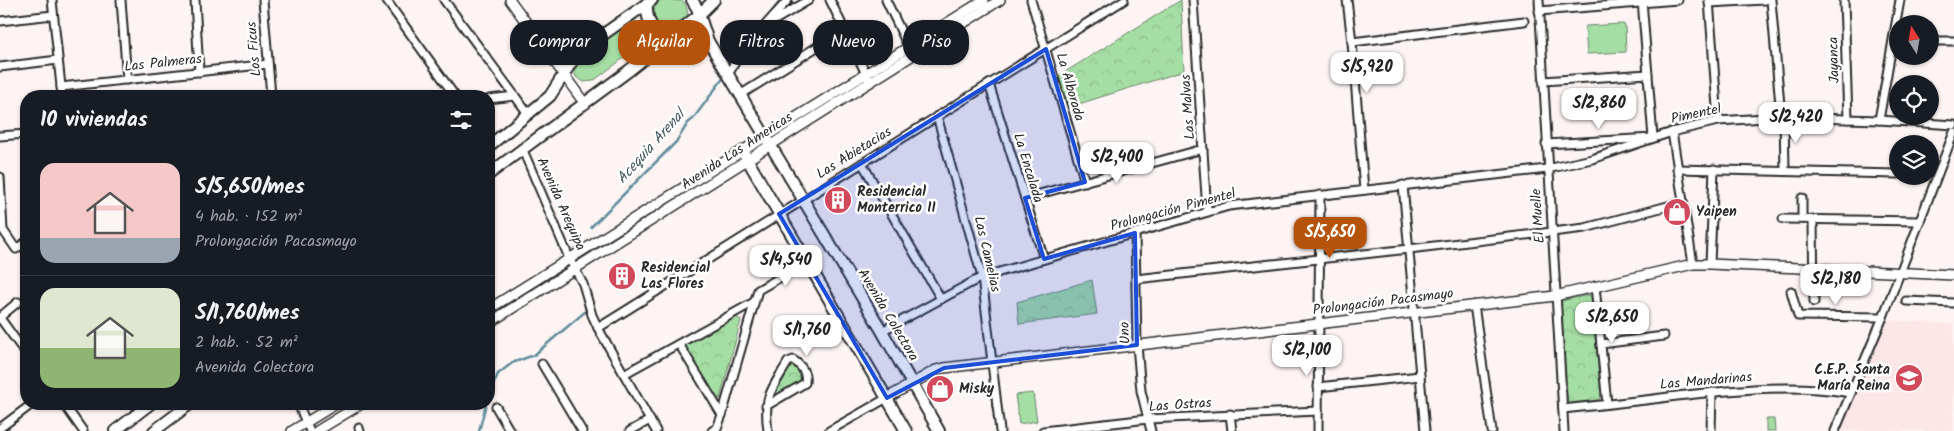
<!DOCTYPE html>
<html lang="es">
<meta charset="utf-8">
<style>
body{margin:0;font-family:Kalam,sans-serif;background:#20242c;color:#f1f3f6;height:100vh;display:flex;flex-direction:column;font-size:19px;white-space:nowrap}
*{box-sizing:border-box;margin:0}
p{font-size:16px;color:#9ea1a6}
.icon{flex:none;width:28px;height:28px;fill:none;stroke:currentColor;stroke-width:2;stroke-linecap:round;stroke-linejoin:round}
.map{position:relative;flex:1;overflow:hidden}
.panel{position:absolute;left:20px;top:90px;width:475px;height:320px;display:flex;flex-direction:column;background:#171b24;border-radius:20px;box-shadow:0 1px 4px #0004}
.panel>*{flex:none}
.hud{position:absolute;left:510px;top:20px;width:475px;height:45px;display:flex;gap:10px}
.needle{width:32px;rotate:349deg}
.controls{position:absolute;left:1889px;top:15px;display:grid;gap:10px}
.controls a{display:grid;place-items:center;width:50px;height:50px;border-radius:50%;background:#171b24;box-shadow:0 1px 4px #0004;font-size:25px}
.price{position:absolute;translate:-50% -42px;padding:0 11px;border-radius:10px;background:#fff;color:#222;font-size:16px;line-height:32px;filter:drop-shadow(0 1px 2px #0008)}
.price::after{content:'';position:absolute;left:50%;top:30px;width:15px;height:11px;margin-left:-8px;background:inherit;clip-path:polygon(0 0,100% 0,50% 100%)}
.price.selected{background:#b45309;color:#fff}
ul{padding:0;list-style:none}
li{display:flex;align-items:center;gap:15px;height:125px;padding:0 20px}
li+li{border-top:1px solid #363941}
li span{display:grid;place-items:center;flex:none;width:140px;height:100px;border-radius:15px;color:#555}
li>.icon{margin-inline-start:auto}
span .icon{width:60px;height:60px;fill:#fffc;stroke-width:1}
li b{font-size:21px}
h2{display:flex;justify-content:space-between;align-items:center;height:60px;padding:0 20px;font-size:21px}
.chip{padding:0 18px;border-radius:20px;background:#171b24;box-shadow:0 1px 4px #0004;font-size:18px;line-height:45px}
.chip.selected{background:#b45309;color:#fff}
.map>svg:first-child{display:block}
.built{fill:#fde7e6}
.grass{fill:#a5dea4;stroke:#688468}
.park{fill:url(#park-crowns);stroke:#688468}
.lines{fill:none;stroke-linecap:round;stroke-linejoin:round}
.stream{stroke:#608d9b;stroke-width:2.5}
.minor-casing{stroke:#2b2b2b;stroke-width:11}
.tertiary-casing{stroke:#2b2b2b;stroke-width:12}
.secondary-casing{stroke:#2b2b2b;stroke-width:14}
.minor{stroke:#fff;stroke-width:7}
.tertiary{stroke:#fff;stroke-width:9}
.secondary{stroke:#fff;stroke-width:10}
.marked{fill:#1d4ed8;fill-opacity:0.2;stroke:#1d4ed8;stroke-width:4;stroke-linejoin:round}
.labels{text-anchor:middle;dominant-baseline:central;stroke-width:5;stroke-linejoin:round;paint-order:stroke}
.street-label{font-size:14px;fill:#2b2b2b;stroke:#fff}
.poi-label{font-size:14px;font-weight:bold;fill:#2b2b2b;stroke:#fff;text-anchor:start}
.water-label{font-size:15px;font-style:italic;fill:#465c63;stroke:#fff}
</style>
<div class="map">
<svg width="1954" height="431" viewBox="0 0 1954 431">
<defs>
<pattern id="park-crowns" width="20" height="18" patternUnits="userSpaceOnUse" patternTransform="scale(1.25)"><rect width="20" height="18" fill="#a5dea4"/><path d="M2 6a3 3 0 1 1 6 0M12 15a3 3 0 1 1 6 0" fill="none" stroke="#8ebf8d"/></pattern>
</defs>
<rect width="100%" height="100%" fill="#fef4f4"/>
<filter id="ink" filterUnits="userSpaceOnUse"><feTurbulence type="fractalNoise" baseFrequency=".02" numOctaves="2"/><feDisplacementMap in="SourceGraphic" scale="10" xChannelSelector="R" yChannelSelector="G"/><feConvolveMatrix kernelMatrix="1 2 1 2 8 2 1 2 1" color-interpolation-filters="sRGB"/></filter>
<g filter="url(#ink)">
<polygon class="built" points="1888,320 1954,324 1954,431 1841,431"/>
<g class="grass">
<path d="M660 0 683 1C700 24 663 41 655 18 653 11 655 5 660 0Z"/>
<polygon points="634,20 640,25 646,40 644,43 593,81 584,82 576,77 573,67 577,61 629,21"/>
<polygon points="1622,24 1625,25 1626,52 1587,54 1585,28 1586,26"/>
<polygon points="1033,393 1037,421 1019,424 1015,395"/>
<polygon points="1766,419 1774,419 1775,431 1766,431"/>
</g>
<g class="park">
<polygon points="1181,0 1184,71 1069,107 1057,77"/>
<polygon points="1092,280 1097,314 1019,324 1017,302"/>
<polygon points="1588,295 1591,296 1601,395 1599,400 1570,403 1567,399 1561,301"/>
<polygon points="736,317 741,320 720,399 717,399 685,346"/>
<path d="M792 365C801 368 802 373 804 382L774 399 771 395 789 366Z"/>
</g>
<g class="lines">
<g class="stream">
<polyline points="762,24 781,0"/>
<polyline points="591,227 676,142 688,123 693,119 724,77"/>
<polyline points="489,395 498,374 512,363 534,355 586,311 582,292"/>
<polyline points="479,431 486,404"/>
</g>
<defs>
<g id="minor">
<polyline points="52,0 62,96"/>
<polyline points="121,0 127,80"/>
<polyline points="195,0 199,72"/>
<polyline points="263,0 271,96"/>
<polyline points="386,0 455,96"/>
<polyline points="444,0 529,115"/>
<polyline points="830,0 870,82"/>
<polyline points="886,0 909,48"/>
<polyline points="1031,0 1085,182"/>
<polyline points="1193,0 1207,212"/>
<polyline points="1347,0 1352,42 1364,190"/>
<polyline points="1539,0 1564,431"/>
<polyline points="1709,0 1718,121"/>
<polyline points="1771,0 1781,117"/>
<polyline points="1844,0 1848,119"/>
<polyline points="1709,3 1765,0"/>
<polyline points="1539,11 1678,0"/>
<polyline points="0,21 53,15"/>
<polyline points="770,23 809,0"/>
<polyline points="1930,41 1954,41"/>
<polyline points="1352,42 1524,21"/>
<polyline points="0,67 58,60"/>
<polyline points="728,75 740,53 788,0"/>
<polyline points="1543,81 1648,74"/>
<polyline points="989,84 1044,259"/>
<polyline points="61,87 268,64"/>
<polyline points="740,95 844,30"/>
<polyline points="489,99 515,96"/>
<polyline points="937,116 982,277 1000,431"/>
<polyline points="1784,117 1785,170"/>
<polyline points="1879,120 1900,0"/>
<polyline points="1672,132 1693,264"/>
<polyline points="0,136 26,134"/>
<polyline points="1546,144 1653,138 1642,0"/>
<polyline points="522,148 570,260 583,284 592,315 598,328 656,431"/>
<polyline points="862,163 941,299"/>
<polyline points="1677,169 1898,174"/>
<polyline points="0,177 3,230 16,249 26,242"/>
<polyline points="1403,185 1425,431"/>
<polyline points="1025,198 1203,149"/>
<polyline points="1783,219 1920,221"/>
<polyline points="1802,219 1802,198"/>
<polyline points="1813,220 1814,302"/>
<polyline points="1135,233 1137,345 1141,391 1151,431"/>
<polyline points="1710,264 1714,169"/>
<polyline points="1136,279 1409,249 1585,228 1683,202"/>
<polyline points="1595,286 1607,404"/>
<polyline points="1791,291 1798,316 1883,317"/>
<polyline points="1906,301 1954,303"/>
<polyline points="1474,305 1492,431"/>
<polyline points="0,317 18,302"/>
<polyline points="0,318 26,354"/>
<polyline points="598,328 1124,0"/>
<polyline points="882,331 982,277 1229,206 1547,169 1592,159 1672,132 1718,121 1781,117 1879,120 1954,125"/>
<polyline points="679,344 722,415"/>
<polyline points="1601,344 1664,336"/>
<polyline points="542,364 582,431"/>
<polyline points="624,374 754,302"/>
<polyline points="1318,387 1420,376"/>
<polyline points="64,404 83,431"/>
<polyline points="298,404 310,431"/>
<path d="M766 406 805 383C807 373 801 365 793 360L788 362C771 391 763 396 768 431"/>
<polyline points="496,407 510,431"/>
<path d="M1563 409C1601 405 1639 401 1677 396 1735 390 1793 383 1851 393"/>
<polyline points="1230,414 1232,431"/>
<polyline points="0,428 32,404"/>
<polyline points="359,428 360,431"/>
<polyline points="630,431 650,420"/>
<polyline points="712,431 717,428 722,415 758,290 807,262"/>
<polyline points="829,431 887,398"/>
<polyline points="1043,431 1148,419 1318,411"/>
<polyline points="1318,431 1320,195"/>
<polyline points="1711,431 1712,392"/>
<polyline points="1835,431 1883,317 1954,132"/>
</g>
<g id="tertiary">
<polyline points="510,0 585,104"/>
<polyline points="489,309 984,0"/>
<polyline points="489,323 1000,0"/>
<polyline points="887,398 936,370 944,368 1555,296 1693,264 1710,264 1954,275"/>
<polyline points="292,431 336,404"/>
<polyline points="317,431 361,404"/>
</g>
<g id="secondary">
<polyline points="692,0 697,8 708,41 882,331 939,431"/>
<path d="M647 3C646 16 650 32 665 36 673 38 681 34 689 34 696 35 702 38 708 41"/>
<polyline points="489,146 550,96 576,55 584,48 652,0"/>
<polyline points="743,152 906,431"/>
<polyline points="489,174 627,72 699,15 714,0"/>
<polyline points="115,431 150,404"/>
<polyline points="154,431 190,404"/>
</g>
</defs>
<use href="#minor" class="minor-casing"/>
<use href="#tertiary" class="tertiary-casing"/>
<use href="#secondary" class="secondary-casing"/>
<use href="#minor" class="minor"/>
<use href="#tertiary" class="tertiary"/>
<use href="#secondary" class="secondary"/>
</g>
</g>
<path class="marked" d="M1046 49 1085 182 1025 198 1044 259 1135 233 1137 345 944 368 887 398 779 214Z"/>
<defs>
<symbol id="building-disc" viewBox="-11 -11 22 22"><circle r="9.5" fill="#d1495b" stroke="#fff"/><path d="M-4-6H4V6H1V3H-1V6H-4ZM-2.5-4.3h1.7v1.8h-1.7ZM.8-4.3h1.7v1.8H.8ZM-2.5-1h1.7V.8h-1.7ZM.8-1h1.7V.8H.8Z" fill="#fff"/></symbol>
<symbol id="shop-disc" viewBox="-11 -11 22 22"><circle r="9.5" fill="#d1495b" stroke="#fff"/><path d="M-5-2.5h2.3a2.7 3.5 0 0 1 5.4 0H5L5.5 6h-11ZM-1.5-2.5h3a1.5 2.3 0 0 0-3 0Z" fill="#fff"/></symbol>
<symbol id="school-disc" viewBox="-11 -11 22 22"><circle r="9.5" fill="#d1495b" stroke="#fff"/><path d="M0-5L7-2L0 1L-7-2ZM-4 1L0 2.5L4 1V4Q0 6-4 4Z" fill="#fff"/></symbol>
</defs>
<g fill-rule="evenodd">
<use href="#building-disc" x="822" y="184" width="32" height="32"/>
<use href="#shop-disc" x="1661" y="196" width="32" height="32"/>
<use href="#building-disc" x="606" y="260" width="32" height="32"/>
<use href="#school-disc" x="1893" y="362" width="32" height="32"/>
<use href="#shop-disc" x="924" y="373" width="32" height="32"/>
</g>
<g class="labels">
<g class="street-label">
<text transform="translate(254 49) rotate(-95)">Los Ficus</text>
<text transform="translate(1834 60) rotate(-92)">Jayanca</text>
<text transform="translate(163 63) rotate(-6)">Las Palmeras</text>
<text transform="translate(1070 87) rotate(74)">La Alborada</text>
<text transform="translate(1188 107) rotate(-94)">Las Malvas</text>
<text transform="translate(1696 114) rotate(-12)">Pimentel</text>
<text transform="translate(737 151) rotate(-33)">Avenida Las Americas</text>
<text transform="translate(854 153) rotate(-32)">Las Abietacias</text>
<text transform="translate(1028 168) rotate(73)">La Encalada</text>
<text transform="translate(561 204) rotate(66)">Avenida Arequipa</text>
<text transform="translate(1173 210) rotate(-15)">Prolongación Pimentel</text>
<text transform="translate(1538 216) rotate(-94)">El Muelle</text>
<text transform="translate(987 254) rotate(77)">Las Camelias</text>
<text transform="translate(1383 302) rotate(-7)">Prolongación Pacasmayo</text>
<text transform="translate(888 315) rotate(59)">Avenida Colectora</text>
<text transform="translate(1125 333) rotate(-92)">Uno</text>
<text transform="translate(1706 381) rotate(-5)">Las Mandarinas</text>
<text transform="translate(1180 405) rotate(-4)">Las Ostras</text>
</g>
<g class="poi-label">
<text x="857" y="192">Residencial<tspan x="857" dy="16">Monterrico II</tspan></text>
<text x="1696" y="212">Yaipen</text>
<text x="641" y="268">Residencial<tspan x="641" dy="16">Las Flores</tspan></text>
<text x="1890" y="370" text-anchor="end">C.E.P. Santa<tspan x="1890" dy="16">María Reina</tspan></text>
<text x="959" y="389">Misky</text>
</g>
<g class="water-label">
<text transform="translate(651 147) rotate(-48)">Acequia Arenal</text>
</g>
</g>
</svg>
<div class="controls">
<a><svg class="needle" viewBox="-14 -14 28 28"><path d="M0-13l5 13h-10z" fill="#e53935"/><path d="M0 13l5-13h-10z" fill="#9ea1a6"/></svg></a>
<a><svg class="icon" aria-label="locate" viewBox="0 0 24 24"><circle cx="12" cy="12" r="6"/><path d="M12 2v4M12 18v4M2 12h4M18 12h4"/></svg></a>
<a><svg class="icon" aria-label="layers" viewBox="0 0 24 24"><path d="M12 4l9 5-9 5-9-5zM3 14l9 5 9-5"/></svg></a>
</div>
<b class="price" style="left:1367px;top:94px">S/5,920</b>
<b class="price" style="left:1599px;top:130px">S/2,860</b>
<b class="price" style="left:1796px;top:144px">S/2,420</b>
<b class="price" style="left:1117px;top:184px">S/2,400</b>
<b class="price selected" style="left:1330px;top:259px">S/5,650</b>
<b class="price" style="left:786px;top:287px">S/4,540</b>
<b class="price" style="left:1836px;top:306px">S/2,180</b>
<b class="price" style="left:1612px;top:344px">S/2,650</b>
<b class="price" style="left:807px;top:357px">S/1,760</b>
<b class="price" style="left:1307px;top:377px">S/2,100</b>
<div class="hud">
<a class="chip">Comprar</a>
<a class="chip selected">Alquilar</a>
<a class="chip">Filtros</a>
<a class="chip">Nuevo</a>
<a class="chip">Piso</a>
</div>
<section class="panel">
<h2>10 viviendas<svg class="icon" aria-label="filters" viewBox="0 0 24 24"><path d="M4 7h16M4 17h16"/><circle cx="9" cy="7" r="2"/><circle cx="15" cy="17" r="2"/></svg></h2>
<ul>
<li><span style="background:linear-gradient(#f6c9c9 75%,#9aa5b1 0)"><svg class="icon" aria-label="home" viewBox="0 0 24 24"><path d="M3 11l9-7 9 7M6 9v11h12V9"/></svg></span><div><b>S/5,650/mes</b><p>4 hab. · 152 m²</p><p>Prolongación Pacasmayo</p></div></li>
<li><span style="background:linear-gradient(#dfe7d0 60%,#8fb573 0)"><svg class="icon" aria-label="home" viewBox="0 0 24 24"><path d="M3 11l9-7 9 7M6 9v11h12V9"/></svg></span><div><b>S/1,760/mes</b><p>2 hab. · 52 m²</p><p>Avenida Colectora</p></div></li>
</ul>
</section>
</div>
